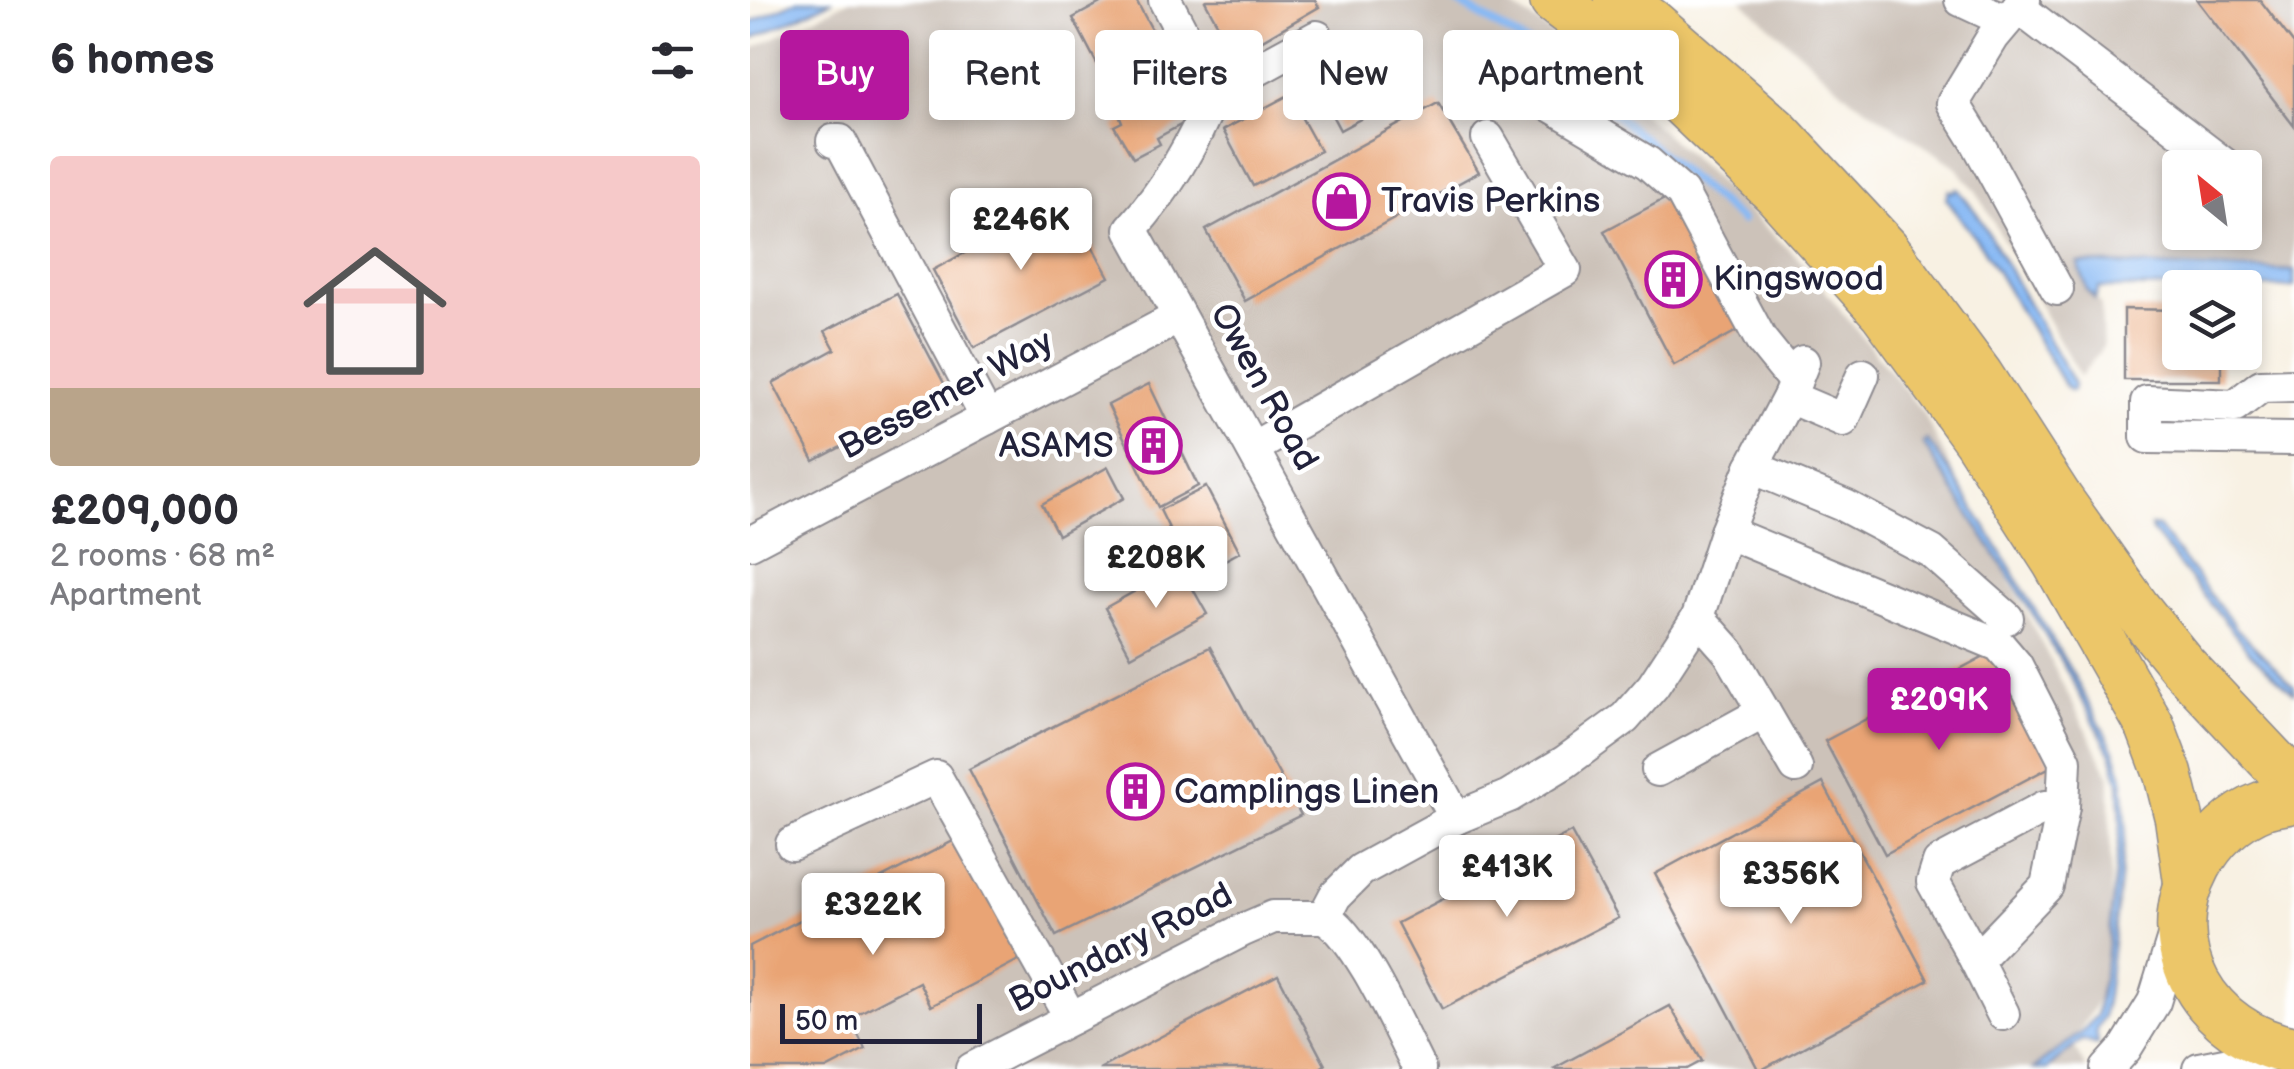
<!DOCTYPE html>
<meta charset="utf-8">
<style>
body{margin:0;font-family:"Balsamiq Sans",sans-serif;background:#f7f7f7;color:#2b2b33;height:100vh;display:flex;flex-direction:column;font-size:38px;white-space:nowrap}
*{box-sizing:border-box;margin:0}
p{font-size:32px;color:#7c7c81}
.icon{flex:none;width:55px;height:55px;fill:none;stroke:currentColor;stroke-width:2;stroke-linecap:round;stroke-linejoin:round}
.map{position:relative;flex:1;overflow:hidden}
.panel{display:flex;flex-direction:column;background:#fff;width:750px}
.panel>*{flex:none}
.banner{position:absolute;left:30px;top:30px;width:950px;height:90px;display:flex;gap:20px}
.needle{width:65px;rotate:330deg}
.tools{position:absolute;left:1412px;top:150px;display:grid;gap:20px}
.tools a{display:grid;place-items:center;width:100px;height:100px;border-radius:10px;background:#fff;box-shadow:0 5px 15px #0003;font-size:50px}
.scale{position:absolute;left:30px;bottom:25px;width:202px;box-sizing:border-box;padding-left:10px;border:5px solid #22223b;border-top:0;font-size:28px;line-height:35px;white-space:nowrap;color:#22223b;-webkit-text-stroke:8px #fff;paint-order:stroke}
.price{position:absolute;translate:-50% -85px;padding:0 22px;border-radius:10px;background:#fff;color:#222;font-size:32px;line-height:65px;filter:drop-shadow(0 2px 5px #0008)}
.price::after{content:'';position:absolute;left:50%;top:60px;width:30px;height:22px;margin-left:-15px;background:inherit;clip-path:polygon(0 0,100% 0,50% 100%)}
.price.selected{background:#b5179e;color:#fff}
ul{padding:0;list-style:none}
li{display:grid;align-content:center;gap:20px;height:530px;padding:0 50px}
li span{display:grid;place-items:center;height:310px;border-radius:10px;color:#555}
li>.icon{margin-inline-start:auto}
span .icon{width:180px;height:180px;fill:#fffc;stroke-width:1}
li b{font-size:42px}
h2{display:flex;justify-content:space-between;align-items:center;height:120px;padding:0 50px;font-size:42px}
.chip{padding:0 35px;border-radius:10px;background:#fff;box-shadow:0 5px 15px #0003;font-size:35px;line-height:90px}
.chip.selected{background:#b5179e;color:#fff}
main{display:flex;flex:1;min-height:0}
.map>svg:first-child{display:block}
.industrial{fill:#ccc2b9;fill-rule:evenodd}
.water{fill:#88b9f4;stroke:#556e98;stroke-width:2.5}
.lines{fill:none;stroke-linecap:round;stroke-linejoin:round}
.stream{stroke:#88b9f4;stroke-width:8}
.building{fill:#e9a474}
.minor-casing{stroke:#8d8a8f;stroke-width:36}
.highway-casing{stroke:#8d8a8f;stroke-width:51}
.minor{stroke:#fff;stroke-width:32}
.highway{stroke:#ecc669;stroke-width:48}
.labels{text-anchor:middle;dominant-baseline:central;stroke-width:9;stroke-linejoin:round;paint-order:stroke}
.poi-label{font-size:35px;fill:#22223b;stroke:#fff;text-anchor:start}
.street-label{font-size:35px;fill:#22223b;stroke:#fff}
</style>
<main>
<section class="panel">
<h2>6 homes<svg class="icon" aria-label="filters" viewBox="0 0 24 24"><path d="M4 7h16M4 17h16"/><circle cx="9" cy="7" r="2"/><circle cx="15" cy="17" r="2"/></svg></h2>
<ul>
<li><span style="background:linear-gradient(#f6c9c9 75%,#b9a48a 0)"><svg class="icon" aria-label="home" viewBox="0 0 24 24"><path d="M3 11l9-7 9 7M6 9v11h12V9"/></svg></span><div><b>£209,000</b><p>2 rooms · 68 m²</p><p>Apartment</p></div></li>
</ul>
</section>
<div class="map">
<svg width="1544" height="1069" viewBox="0 0 1544 1069">
<rect width="100%" height="100%" fill="#fff"/>
<filter id="ink" filterUnits="userSpaceOnUse"><feTurbulence type="fractalNoise" baseFrequency=".01" numOctaves="2"/><feDisplacementMap in="SourceGraphic" scale="20" xChannelSelector="R" yChannelSelector="G"/><feConvolveMatrix kernelMatrix="1 2 1 2 8 2 1 2 1" color-interpolation-filters="sRGB"/></filter>
<filter id="wash" filterUnits="userSpaceOnUse"><feTurbulence type="fractalNoise" baseFrequency=".0048" numOctaves="4" result="noise"/><feDisplacementMap in="SourceGraphic" scale="40" xChannelSelector="R" yChannelSelector="G"/><feGaussianBlur stdDeviation="2.25" result="paint"/><feColorMatrix in="noise" values="0 0 0 0 0 0 0 0 0 0 0 0 0 0 0 0 0 1.4 0 .05"/><feComposite in="paint" operator="in"/></filter>
<g filter="url(#wash)">
<rect width="100%" height="100%" fill="#f8f1e3"/>
<g class="industrial">
<polygon points="100,0 752,0 791,25 945,160 1053,263 1173,413 1360,776 1361,978 1322,1043 1336,1069 0,1069 0,50"/>
<path d="M991 0H1540L1544 4V271L1328 263 1337 290 1351 305 1353 347 1330 377 1226 191 1204 165 1101 98ZM1430 168H1495V232H1430Z"/>
</g>
<g class="water">
<polygon points="48,0 83,0 0,40 0,23"/>
<polygon points="1207,188 1228,215 1324,384 1323,390 1320,391 1315,386 1232,247 1196,199 1199,190 1203,192"/>
<polygon points="1328,263 1544,271 1544,287 1349,288 1345,299 1337,290"/>
<polygon points="1177,440 1204,477 1251,552 1324,676 1365,752 1373,777 1376,826 1357,995 1353,1017 1346,1030 1348,1045 1332,1040 1297,1069 1283,1069 1332,1032 1346,1016 1356,961 1371,823 1369,782 1362,756 1318,673 1265,585 1173,443"/>
<polygon points="1401,526 1408,527 1487,629 1544,686 1544,693 1501,654 1402,531"/>
</g>
<g class="lines">
<polyline class="stream" points="704,0 792,53 991,221"/>
</g>
<g id="blocks">
<g class="building">
<polygon points="356,0 386,0 416,56 359,87 323,18"/>
<polygon points="457,0 565,0 569,7 485,56 455,1"/>
<polygon points="1447,0 1510,0 1544,44 1544,126"/>
<polygon points="602,71 625,111 590,130 568,89"/>
<polygon points="415,86 434,123 407,138 410,144 383,158 364,126 372,122 368,112"/>
<polygon points="539,95 570,151 503,186 473,130"/>
<polygon points="688,103 729,172 495,301 456,230"/>
<polygon points="924,194 994,327 924,365 854,231"/>
<polygon points="316,198 359,277 224,348 183,270"/>
<polygon points="147,294 198,391 64,461 23,383 85,349 75,331"/>
<polygon points="1374,309 1430,310 1430,352 1471,352 1471,380 1374,380"/>
<polygon points="399,384 448,486 408,507 358,405"/>
<polygon points="358,467 374,498 308,535 292,504"/>
<polygon points="456,487 490,552 443,577 410,510"/>
<polygon points="430,566 457,614 381,656 355,608"/>
<polygon points="460,647 551,815 306,936 219,769"/>
<polygon points="1242,652 1302,766 1135,854 1075,741"/>
<polygon points="1073,783 1178,980 1013,1069 1008,1069 905,874"/>
<polygon points="821,832 868,918 692,1009 647,923"/>
<polygon points="211,837 274,957 181,1006 169,982 100,1018 115,1049 76,1069 0,1069 0,946"/>
<polygon points="528,975 575,1065 568,1069 349,1069"/>
<polygon points="920,1006 952,1061 937,1069 803,1069"/>
</g>
</g>
</g>
<g filter="url(#ink)">
<use href="#blocks" fill-opacity="0" stroke="#8d8a8f" stroke-width="2.5"/>
<g class="lines">
<defs>
<g id="minor">
<path d="M415 0 464 93C443 145 418 187 381 229L706 818"/>
<polyline points="1211,0 1256,21"/>
<polyline points="1274,0 1243,37 1203,103 1226,140 1307,289"/>
<polyline points="1268,7 1479,168"/>
<polyline points="464,93 567,37"/>
<polyline points="787,97 898,163 932,193 1011,340 1045,382"/>
<polyline points="83,141 90,141 237,418"/>
<polyline points="1544,385 1511,386 1485,406 1397,402 1397,437 1544,439"/>
<polyline points="1039,397 1093,420 1113,375"/>
<polyline points="503,448 815,270 738,138"/>
<polyline points="1002,467 1095,506 1182,552 1257,618"/>
<polyline points="976,532 1249,645 1266,665 1315,761 1313,807 1297,886 1226,960 1183,882 1189,863 1295,807 1313,807"/>
<polyline points="0,543 429,317"/>
<polyline points="1014,712 1046,767"/>
<polyline points="908,770 1014,712 979,652 948,617"/>
<polyline points="42,844 186,777 321,1018"/>
<polyline points="574,917 585,896 611,870 706,818 759,796 815,762 875,718 903,686 948,617 976,532 1002,467 1039,397 1053,362"/>
<path d="M574 917C608 935 650 1032 669 1069"/>
<polyline points="1226,960 1253,1014"/>
<polyline points="222,1069 493,930 523,917 574,917"/>
<polyline points="1357,1069 1375,1049 1404,1002 1427,927"/>
<polyline points="1449,1069 1541,1051"/>
</g>
<g id="highway">
<polyline points="804,0 908,79 1027,193 1134,312 1227,439 1307,563 1400,726 1418,774 1429,818 1438,882"/>
<polyline points="869,0 900,22 1025,131 1135,249 1229,376 1309,500 1385,607 1432,665 1534,773 1544,778"/>
<path d="M1544 799C1534 801 1523 802 1514 805 1485 816 1461 839 1447 866 1403 948 1456 1035 1544 1051"/>
</g>
</defs>
<use href="#minor" class="minor-casing"/>
<use href="#highway" class="highway-casing"/>
<use href="#minor" class="minor"/>
<use href="#highway" class="highway"/>
</g>
</g>
<defs>
<symbol id="shop-ring" viewBox="-11 -11 22 22"><circle r="9.5" fill="#fff" stroke="#b5179e" stroke-width="1.5"/><path d="M-5-2.5h2.3a2.7 3.5 0 0 1 5.4 0H5L5.5 6h-11ZM-1.5-2.5h3a1.5 2.3 0 0 0-3 0Z" fill="#b5179e"/></symbol>
<symbol id="building-ring" viewBox="-11 -11 22 22"><circle r="9.5" fill="#fff" stroke="#b5179e" stroke-width="1.5"/><path d="M-4-6H4V6H1V3H-1V6H-4ZM-2.5-4.3h1.7v1.8h-1.7ZM.8-4.3h1.7v1.8H.8ZM-2.5-1h1.7V.8h-1.7ZM.8-1h1.7V.8H.8Z" fill="#b5179e"/></symbol>
</defs>
<g fill-rule="evenodd">
<use href="#shop-ring" x="560" y="170" width="63" height="63"/>
<use href="#building-ring" x="892" y="248" width="63" height="63"/>
<use href="#building-ring" x="372" y="414" width="63" height="63"/>
<use href="#building-ring" x="354" y="760" width="63" height="63"/>
</g>
<g class="labels">
<g class="poi-label">
<text x="631" y="201">Travis Perkins</text>
<text x="963" y="279">Kingswood</text>
<text x="364" y="446" text-anchor="end">ASAMS</text>
<text x="424" y="792">Camplings Linen</text>
</g>
<g class="street-label">
<text transform="translate(514 387) rotate(61)">Owen Road</text>
<text transform="translate(196 395) rotate(-28)">Bessemer Way</text>
<text transform="translate(371 948) rotate(-27)">Boundary Road</text>
</g>
</g>
</svg>
<div class="tools">
<a><svg class="needle" viewBox="-14 -14 28 28"><path d="M0-13l5 13h-10z" fill="#e53935"/><path d="M0 13l5-13h-10z" fill="#7c7c81"/></svg></a>
<a><svg class="icon" aria-label="layers" viewBox="0 0 24 24"><path d="M12 4l9 5-9 5-9-5zM3 14l9 5 9-5"/></svg></a>
</div>
<div class="scale">50 m</div>
<b class="price" style="left:271px;top:273px">£246K</b>
<b class="price" style="left:406px;top:611px">£208K</b>
<b class="price selected" style="left:1189px;top:753px">£209K</b>
<b class="price" style="left:757px;top:920px">£413K</b>
<b class="price" style="left:1041px;top:927px">£356K</b>
<b class="price" style="left:123px;top:958px">£322K</b>
<div class="banner">
<a class="chip selected">Buy</a>
<a class="chip">Rent</a>
<a class="chip">Filters</a>
<a class="chip">New</a>
<a class="chip">Apartment</a>
</div>
</div>
</main>
